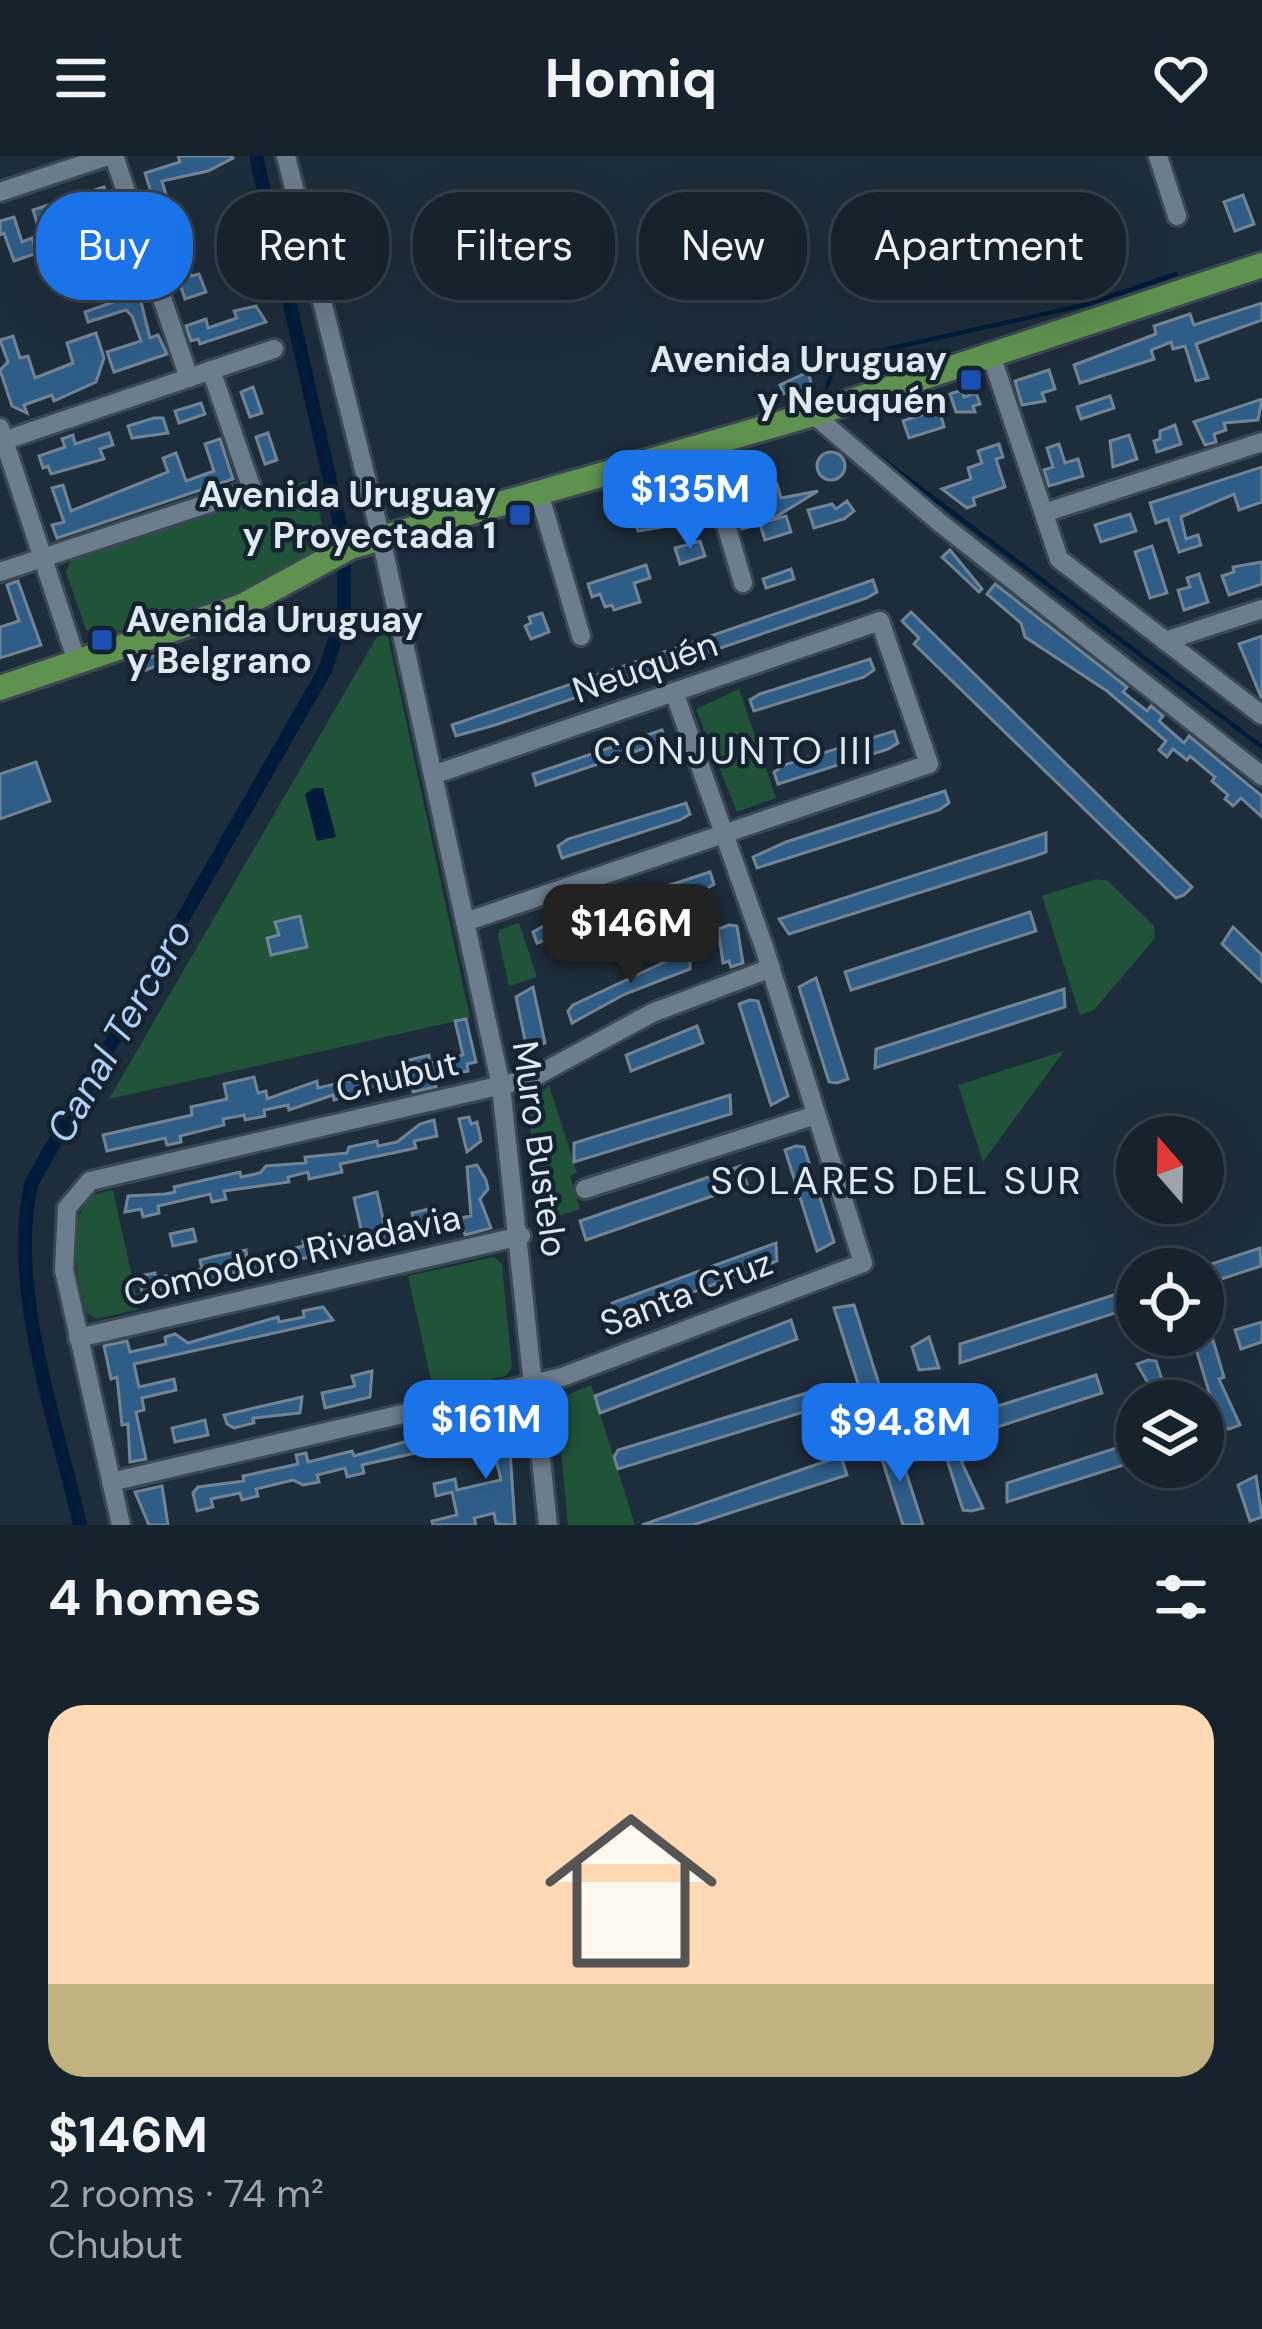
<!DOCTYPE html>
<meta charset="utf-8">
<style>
body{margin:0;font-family:"DM Sans",sans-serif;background:#1f2a34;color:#f1f3f6;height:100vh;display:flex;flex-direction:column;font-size:45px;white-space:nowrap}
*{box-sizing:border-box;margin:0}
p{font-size:39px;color:#9ea4a9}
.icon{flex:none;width:66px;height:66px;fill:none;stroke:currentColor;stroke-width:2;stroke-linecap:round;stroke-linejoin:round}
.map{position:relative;height:1369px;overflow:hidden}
.details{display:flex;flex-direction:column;background:#16222c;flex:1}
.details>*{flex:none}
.top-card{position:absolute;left:36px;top:36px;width:1191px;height:108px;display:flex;gap:24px}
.needle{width:78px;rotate:340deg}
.controls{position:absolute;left:1116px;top:960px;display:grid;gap:24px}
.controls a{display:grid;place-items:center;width:108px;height:108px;border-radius:50%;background:#16222c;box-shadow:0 12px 48px #0002,0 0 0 3px #353f48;font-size:60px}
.price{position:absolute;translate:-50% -102px;padding:0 27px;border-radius:24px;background:#1a73e8;color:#fff;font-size:39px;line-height:78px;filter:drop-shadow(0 3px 6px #0008)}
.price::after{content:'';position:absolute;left:50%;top:72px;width:36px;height:27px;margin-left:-18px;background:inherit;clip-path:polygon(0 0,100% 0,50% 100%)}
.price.current{background:#222;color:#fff}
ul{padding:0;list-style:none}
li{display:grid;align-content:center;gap:24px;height:636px;padding:0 48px}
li+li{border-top:3px solid #353f48}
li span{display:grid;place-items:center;height:372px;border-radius:36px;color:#555}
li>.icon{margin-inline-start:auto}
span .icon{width:216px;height:216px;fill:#fffc;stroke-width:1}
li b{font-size:51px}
h2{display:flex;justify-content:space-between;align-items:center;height:144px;padding:0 48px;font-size:51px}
.tag{padding:0 42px;border-radius:48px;background:#16222c;box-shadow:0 12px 48px #0002,0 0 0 3px #353f48;font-size:42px;line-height:108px}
.tag.current{background:#1a73e8;color:#fff}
header{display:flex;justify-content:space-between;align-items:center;height:156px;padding:0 48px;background:#16222c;font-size:54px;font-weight:700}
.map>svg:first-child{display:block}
.green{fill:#1f5439}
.water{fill:#001c3a}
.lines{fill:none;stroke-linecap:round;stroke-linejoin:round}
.stream{stroke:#001c3a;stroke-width:4.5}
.canal{stroke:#001c3a;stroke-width:14}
.building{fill:#2e5d87;stroke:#728393;stroke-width:3}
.minor-casing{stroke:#3b4853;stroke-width:24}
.major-casing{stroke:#3b4853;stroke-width:30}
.minor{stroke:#6c7d8d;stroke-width:18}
.major{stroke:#5f914f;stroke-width:24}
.transit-dot{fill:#1a4fb4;stroke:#152330;stroke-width:4.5}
.labels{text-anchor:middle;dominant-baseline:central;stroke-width:9;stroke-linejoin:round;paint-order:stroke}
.poi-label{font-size:36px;font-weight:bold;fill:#dee8f1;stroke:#152330;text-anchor:end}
.street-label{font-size:36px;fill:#dee8f1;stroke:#152330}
.neighbourhood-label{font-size:39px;letter-spacing:3px;fill:#dee8f1;stroke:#152330}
.water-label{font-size:39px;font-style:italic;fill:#acd0fa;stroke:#152330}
</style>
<header><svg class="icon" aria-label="menu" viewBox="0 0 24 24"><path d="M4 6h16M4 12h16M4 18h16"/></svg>Homiq<svg class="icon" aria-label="heart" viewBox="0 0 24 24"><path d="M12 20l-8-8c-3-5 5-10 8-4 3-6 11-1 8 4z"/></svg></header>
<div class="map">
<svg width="1262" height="1369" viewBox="0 0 1262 1369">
<rect width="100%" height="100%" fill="#1e2d3b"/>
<g class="green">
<polygon points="312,323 327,391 265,427 100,481 86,474 66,416 71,403"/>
<polygon points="385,467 470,862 109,943"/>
<polygon points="739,533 776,642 737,656 696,553"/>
<polygon points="1096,723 1108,725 1154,770 1155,782 1094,854 1080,859 1042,740"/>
<polygon points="519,767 537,821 509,830 498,781 499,774"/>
<polygon points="1064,895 983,1006 958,929"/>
<polygon points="549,929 577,1017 570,1020 580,1053 540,1066 528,949"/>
<path d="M113 1034 139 1153 96 1163 86 1156C78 1121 63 1065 93 1039Z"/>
<polygon points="494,1101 502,1108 512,1211 506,1220 434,1237 408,1120"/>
<polygon points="591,1229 635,1369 568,1369 557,1252 563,1241"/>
</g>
<polygon class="water" points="314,632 323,632 336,681 317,685 305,638"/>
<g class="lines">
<g class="stream">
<polyline points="827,231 834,211 848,202 1088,148 1176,118"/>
<polyline points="853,281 1262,591"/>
</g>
<path class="canal" d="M80 1369C57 1267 6 1126 32 1026L325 514 344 456V386L256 0"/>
</g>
<g class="building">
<polygon points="178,0 232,0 233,2 208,15 162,25 167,42 154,46 145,17 180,6"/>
<polygon points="104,31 110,51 98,55 95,48 70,56 79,83 59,90 49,62 37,67 33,54"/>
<polygon points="1243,39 1254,68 1235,75 1224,46"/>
<polygon points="182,58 187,73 176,76 191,120 199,118 206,136 185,143 159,65"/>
<polygon points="14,61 22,86 32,82 37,97 14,105 4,77 0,79 0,65"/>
<polygon points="113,76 115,83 122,81 131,105 120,109 123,118 105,124 98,102 90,105 84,86"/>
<polygon points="136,125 150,182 158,179 167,198 114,216 107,196 141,185 132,160 126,154 88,166 85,156 122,143 118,131"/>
<polygon points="1262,147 1262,164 1196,188 1208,222 1196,225 1185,190 1173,193 1171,186 1151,194 1154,203 1080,227 1074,209 1156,178 1154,170 1190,158 1194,169"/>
<polygon points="256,150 266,166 200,188 198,183 191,185 186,170 206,163 208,172 237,162 234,155"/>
<polygon points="96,177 104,202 96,226 54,245 52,239 24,249 27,257 12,250 0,214 8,206 0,184 13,180 20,202 28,200 35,222 73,207 67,187"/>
<polygon points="1049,214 1055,233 1042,237 1045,245 1022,249 1015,225"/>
<polygon points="808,216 812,230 784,238 780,229"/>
<polygon points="253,231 262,257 250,261 241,236"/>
<polygon points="962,234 964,241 976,237 980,248 973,250 975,256 956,256 950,238"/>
<polygon points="1110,240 1114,252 1081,263 1077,251"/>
<polygon points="1262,243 1258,264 1224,267 1226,274 1214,278 1216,286 1205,289 1194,266"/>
<polygon points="201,247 205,258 179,267 175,255"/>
<polygon points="939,253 944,271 909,282 903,265"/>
<polygon points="154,262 163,262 168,277 132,282 128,270"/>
<polygon points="1175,269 1181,288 1157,296 1154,285 1160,283 1160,275"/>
<polygon points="109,277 113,289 100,293 104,303 51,318 48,310 43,312 39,300 65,291 62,283 73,279 75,288"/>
<polygon points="268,277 277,304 265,308 256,281"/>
<polygon points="1129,279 1137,303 1113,311 1110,285"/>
<polygon points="220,283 233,323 57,382 52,369 64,366 52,332 63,329 71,355 168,316 163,302 176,297 186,325 214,315 205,288"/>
<polygon points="999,288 1003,301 996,303 1005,331 973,342 975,349 967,352 942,333 971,323 968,312 982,307 978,295"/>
<polygon points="1059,288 1065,307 1078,303 1083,320 1049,330 1044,314 1053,311 1047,292"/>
<circle cx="831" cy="310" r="14"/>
<polygon points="1262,311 1262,346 1239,354 1234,338 1181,361 1186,383 1198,379 1201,389 1179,396 1168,363 1156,367 1150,347"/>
<polygon points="777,328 781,342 818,335 769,365 786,360 791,376 765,384 760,368 742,373 738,358 760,350 755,334"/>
<polygon points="652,336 662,371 638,375 632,354 610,361 606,350"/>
<polygon points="847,345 854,355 844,363 814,372 808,354 832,348 836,353"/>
<polygon points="1130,358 1136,375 1101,386 1095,369"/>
<polygon points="700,385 705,400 680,408 675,392"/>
<polygon points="1152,390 1167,437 1150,442 1135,396"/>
<polygon points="950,394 982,433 979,436 942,401"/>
<polygon points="1262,406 1262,428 1229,439 1222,420 1234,416 1233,411"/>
<polygon points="646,409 650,422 634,427 640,446 614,454 612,449 605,451 600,438 592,441 588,428"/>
<polygon points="791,413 794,423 766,432 763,423"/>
<polygon points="1199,418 1208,446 1184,454 1178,434 1190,431 1187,422"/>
<polygon points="873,424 877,436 867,442 811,461 495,569 456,580 452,569"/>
<polygon points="18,425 41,489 0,502 0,471 19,465 7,429"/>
<polygon points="995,428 1127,531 1123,536 1147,555 1151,550 1163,560 1159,565 1184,587 1189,580 1262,640 1262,661 1241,642 1233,650 1225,643 1228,639 1212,625 1215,621 1190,600 1187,604 1173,593 1167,601 1159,594 1166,585 1107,535 1025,481 1021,467 987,438"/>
<polygon points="911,456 1192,731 1184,739 1176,742 914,488 919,482 902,465"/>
<polygon points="542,457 549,476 531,483 525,470 531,467 529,461"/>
<polygon points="1262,480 1262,541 1261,541 1239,488"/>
<polygon points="163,497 166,506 134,519 130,508"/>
<polygon points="870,503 874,514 864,521 754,555 750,544 760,538"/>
<polygon points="662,574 666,585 536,629 533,618"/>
<polygon points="894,575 898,587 888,593 778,628 774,616 784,609"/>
<polygon points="36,606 50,645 0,663 0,618"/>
<polygon points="945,635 949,647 939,654 757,712 753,701 786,686"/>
<polygon points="686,647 690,658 680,664 562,702 558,690 568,683"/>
<polygon points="1046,677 1046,696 1035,700 789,778 779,763"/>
<polygon points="710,716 714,728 703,735 682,737 537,787 533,776 544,770"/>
<polygon points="1030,756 1036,775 851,834 845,816"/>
<polygon points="300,760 307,791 271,799 267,782 279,779 275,766"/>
<polygon points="729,769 737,770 743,807 731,811 729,805 723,807 718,773"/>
<polygon points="1233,771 1262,799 1262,826 1222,788"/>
<polygon points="690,794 690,813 625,838 572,867 568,855 573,849"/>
<polygon points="816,822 848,923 837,927 829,926 799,831"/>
<polygon points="533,831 545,887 533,891 526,889 516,841"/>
<polygon points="1064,833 1065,851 875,912 876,893"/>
<polygon points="750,844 758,845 788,940 771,949 739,848"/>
<polygon points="466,863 476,906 467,908 468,915 434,922 436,931 413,936 412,929 379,934 378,929 334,944 333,939 289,954 288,949 264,954 265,960 245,964 244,959 223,963 224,969 180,980 181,986 167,989 165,982 107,995 103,979 192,959 191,951 227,943 224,928 254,921 258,937 266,935 267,943 317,925 318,932 403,913 401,906 429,899 430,907 463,899 455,865"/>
<polygon points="697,870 703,887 631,915 626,899"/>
<polygon points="730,939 731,958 574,1006 574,987"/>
<polygon points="469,961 471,968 477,966 481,985 467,996 459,963"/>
<polygon points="434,964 437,980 414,985 416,992 340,1008 342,1016 309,1023 308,1016 288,1021 289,1026 224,1035 226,1043 212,1046 210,1038 158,1050 159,1057 143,1061 141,1053 125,1056 128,1040 165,1038 175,1036 174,1031 240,1016 241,1021 260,1017 266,1010 306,1007 305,1001 347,997 349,991 377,985 378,990 397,986 420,968"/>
<polygon points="796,990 804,991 834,1086 817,1095 785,994"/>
<polygon points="477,1009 486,1024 488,1033 480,1043 491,1072 465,1079 461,1062 471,1060 467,1011"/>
<polygon points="741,1010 747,1028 586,1084 580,1065"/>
<polygon points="377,1036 385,1072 401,1068 403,1078 378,1089 377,1084 364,1086 354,1042"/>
<polygon points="429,1053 434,1076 423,1078 415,1075 412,1057"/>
<polygon points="193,1073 196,1085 173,1090 170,1078"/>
<polygon points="355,1079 352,1095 266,1108 261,1115 220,1118 215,1125 149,1139 142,1135 139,1120 155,1117 156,1122 202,1113 200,1104 216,1100 246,1094 247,1103 304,1090 303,1085"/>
<polygon points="776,1087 777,1105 612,1166 612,1147"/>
<polygon points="1260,1092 1261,1110 1203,1129 1205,1110"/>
<polygon points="1126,1135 1128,1139 1137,1136 1137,1150 960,1207 960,1188"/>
<polygon points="854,1149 879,1228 861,1237 834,1152"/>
<polygon points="323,1151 333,1164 134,1208 139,1231 174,1223 176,1234 142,1242 144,1254 136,1256 146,1303 130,1306 128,1268 122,1269 117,1221 111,1223 104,1190 127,1185 130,1196 166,1188 165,1181 175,1178 188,1187 278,1161 279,1166 304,1161 303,1155"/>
<polygon points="791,1164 797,1183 600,1257 595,1240"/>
<polygon points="1262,1166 1262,1186 1241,1193 1235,1174"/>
<polygon points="929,1181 939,1212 919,1214 912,1191"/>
<polygon points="1213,1184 1224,1221 1219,1223 1240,1269 1229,1273 1220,1272 1196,1193"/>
<polygon points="1148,1204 1156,1205 1169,1245 1148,1245 1145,1236 1152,1234 1137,1208"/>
<polygon points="372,1215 370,1241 325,1252 322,1237 355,1230 352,1220"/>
<polygon points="1096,1219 1102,1237 985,1275 979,1256"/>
<polygon points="823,1232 823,1250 618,1313 614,1301 618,1294"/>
<polygon points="302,1241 300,1257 253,1262 254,1267 234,1272 227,1268 224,1259"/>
<polygon points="507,1250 515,1369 496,1368 494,1357 474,1362 476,1369 433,1369 432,1365 457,1359 452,1336 436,1340 434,1328 455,1323 457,1334 501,1324 484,1256"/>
<polygon points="205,1264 208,1279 175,1286 172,1272"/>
<polygon points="955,1266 967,1303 961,1305 983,1352 972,1355 963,1354 938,1275"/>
<polygon points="448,1274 451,1289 362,1309 364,1317 347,1321 345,1312 317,1319 319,1326 303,1329 293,1324 256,1333 258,1340 242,1344 240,1337 211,1343 213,1351 197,1355 193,1337 198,1331 244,1325 243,1320 298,1308 296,1299 306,1297 308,1306 352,1295 354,1300"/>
<polygon points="889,1287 897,1288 923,1369 903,1369 878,1291"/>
<polygon points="1129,1288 1130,1307 1007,1346 1007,1327"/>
<polygon points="841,1300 847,1319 693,1369 642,1369"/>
<polygon points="1256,1320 1262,1361 1250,1365 1238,1329"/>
<polygon points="162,1330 168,1369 149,1369 135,1336"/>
</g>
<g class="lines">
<defs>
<g id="minor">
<polyline points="114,0 189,222"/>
<polyline points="286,0 381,382 501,930 548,1369"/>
<polyline points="1158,0 1177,60"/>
<polyline points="0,36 108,0"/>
<polyline points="991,199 1059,403 1262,559"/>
<polyline points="813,258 939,366 1262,620"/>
<polyline points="0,272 77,506"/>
<polyline points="0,286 274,193"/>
<polyline points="703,290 743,427"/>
<polyline points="539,337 581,480"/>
<polyline points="1044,357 1262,286"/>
<polyline points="0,416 252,333 211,214"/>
<polyline points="1165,485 1262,453"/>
<polyline points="433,619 880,465 929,608 465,766"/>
<polyline points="585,1033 816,959"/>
<polyline points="78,1182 521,1080"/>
<polyline points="111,1326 562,1221 863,1107 764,791 674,536"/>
<polyline points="121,1369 64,1114 67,1052 90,1025 532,922 652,857 771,812"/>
</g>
<polyline id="major" points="0,532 242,450 350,391 813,258 1262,109"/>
</defs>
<use href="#minor" class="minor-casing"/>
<use href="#major" class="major-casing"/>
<use href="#minor" class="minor"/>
<use href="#major" class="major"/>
</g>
<g class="transit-dot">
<rect x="959" y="212" width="24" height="24" rx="6"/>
<rect x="508" y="347" width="24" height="24" rx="6"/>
<rect x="90" y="472" width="24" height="24" rx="6"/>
</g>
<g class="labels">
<g class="poi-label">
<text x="947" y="203">Avenida Uruguay<tspan x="947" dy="41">y Neuquén</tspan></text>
<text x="496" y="338">Avenida Uruguay<tspan x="496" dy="41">y Proyectada 1</tspan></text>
<text x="126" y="463" text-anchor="start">Avenida Uruguay<tspan x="126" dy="41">y Belgrano</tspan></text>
</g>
<g class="street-label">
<text transform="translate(645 511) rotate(-19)">Neuquén</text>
<text transform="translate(397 920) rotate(-13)">Chubut</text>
<text transform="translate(540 993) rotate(82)">Muro Bustelo</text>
<text transform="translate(292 1099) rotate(-13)">Comodoro Rivadavia</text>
<text transform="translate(686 1137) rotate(-21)">Santa Cruz</text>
</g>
<g class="neighbourhood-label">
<text x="734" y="594">CONJUNTO III</text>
<text x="897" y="1024">SOLARES DEL SUR</text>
</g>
<g class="water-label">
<text transform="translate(119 875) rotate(-60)">Canal Tercero</text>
</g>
</g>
</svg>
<div class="controls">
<a><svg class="needle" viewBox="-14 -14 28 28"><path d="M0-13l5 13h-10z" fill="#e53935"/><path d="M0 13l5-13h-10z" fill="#9ea4a9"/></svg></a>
<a><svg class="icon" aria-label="locate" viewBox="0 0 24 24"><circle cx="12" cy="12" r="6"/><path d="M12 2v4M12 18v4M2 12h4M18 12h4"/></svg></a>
<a><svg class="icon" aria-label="layers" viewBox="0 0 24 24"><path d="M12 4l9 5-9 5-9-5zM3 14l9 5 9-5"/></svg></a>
</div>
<b class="price" style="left:690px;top:396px">$135M</b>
<b class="price current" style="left:631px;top:830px">$146M</b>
<b class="price" style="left:486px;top:1326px">$161M</b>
<b class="price" style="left:900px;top:1329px">$94.8M</b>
<div class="top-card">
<a class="tag current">Buy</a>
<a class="tag">Rent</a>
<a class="tag">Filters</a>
<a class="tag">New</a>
<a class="tag">Apartment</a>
</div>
</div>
<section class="details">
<h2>4 homes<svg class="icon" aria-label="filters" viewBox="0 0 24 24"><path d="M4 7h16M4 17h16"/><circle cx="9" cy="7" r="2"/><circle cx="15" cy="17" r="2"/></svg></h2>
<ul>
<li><span style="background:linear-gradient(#ffd9b3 75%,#c2b280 0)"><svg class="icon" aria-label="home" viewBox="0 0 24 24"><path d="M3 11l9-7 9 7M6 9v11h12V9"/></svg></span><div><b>$146M</b><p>2 rooms · 74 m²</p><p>Chubut</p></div></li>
</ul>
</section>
